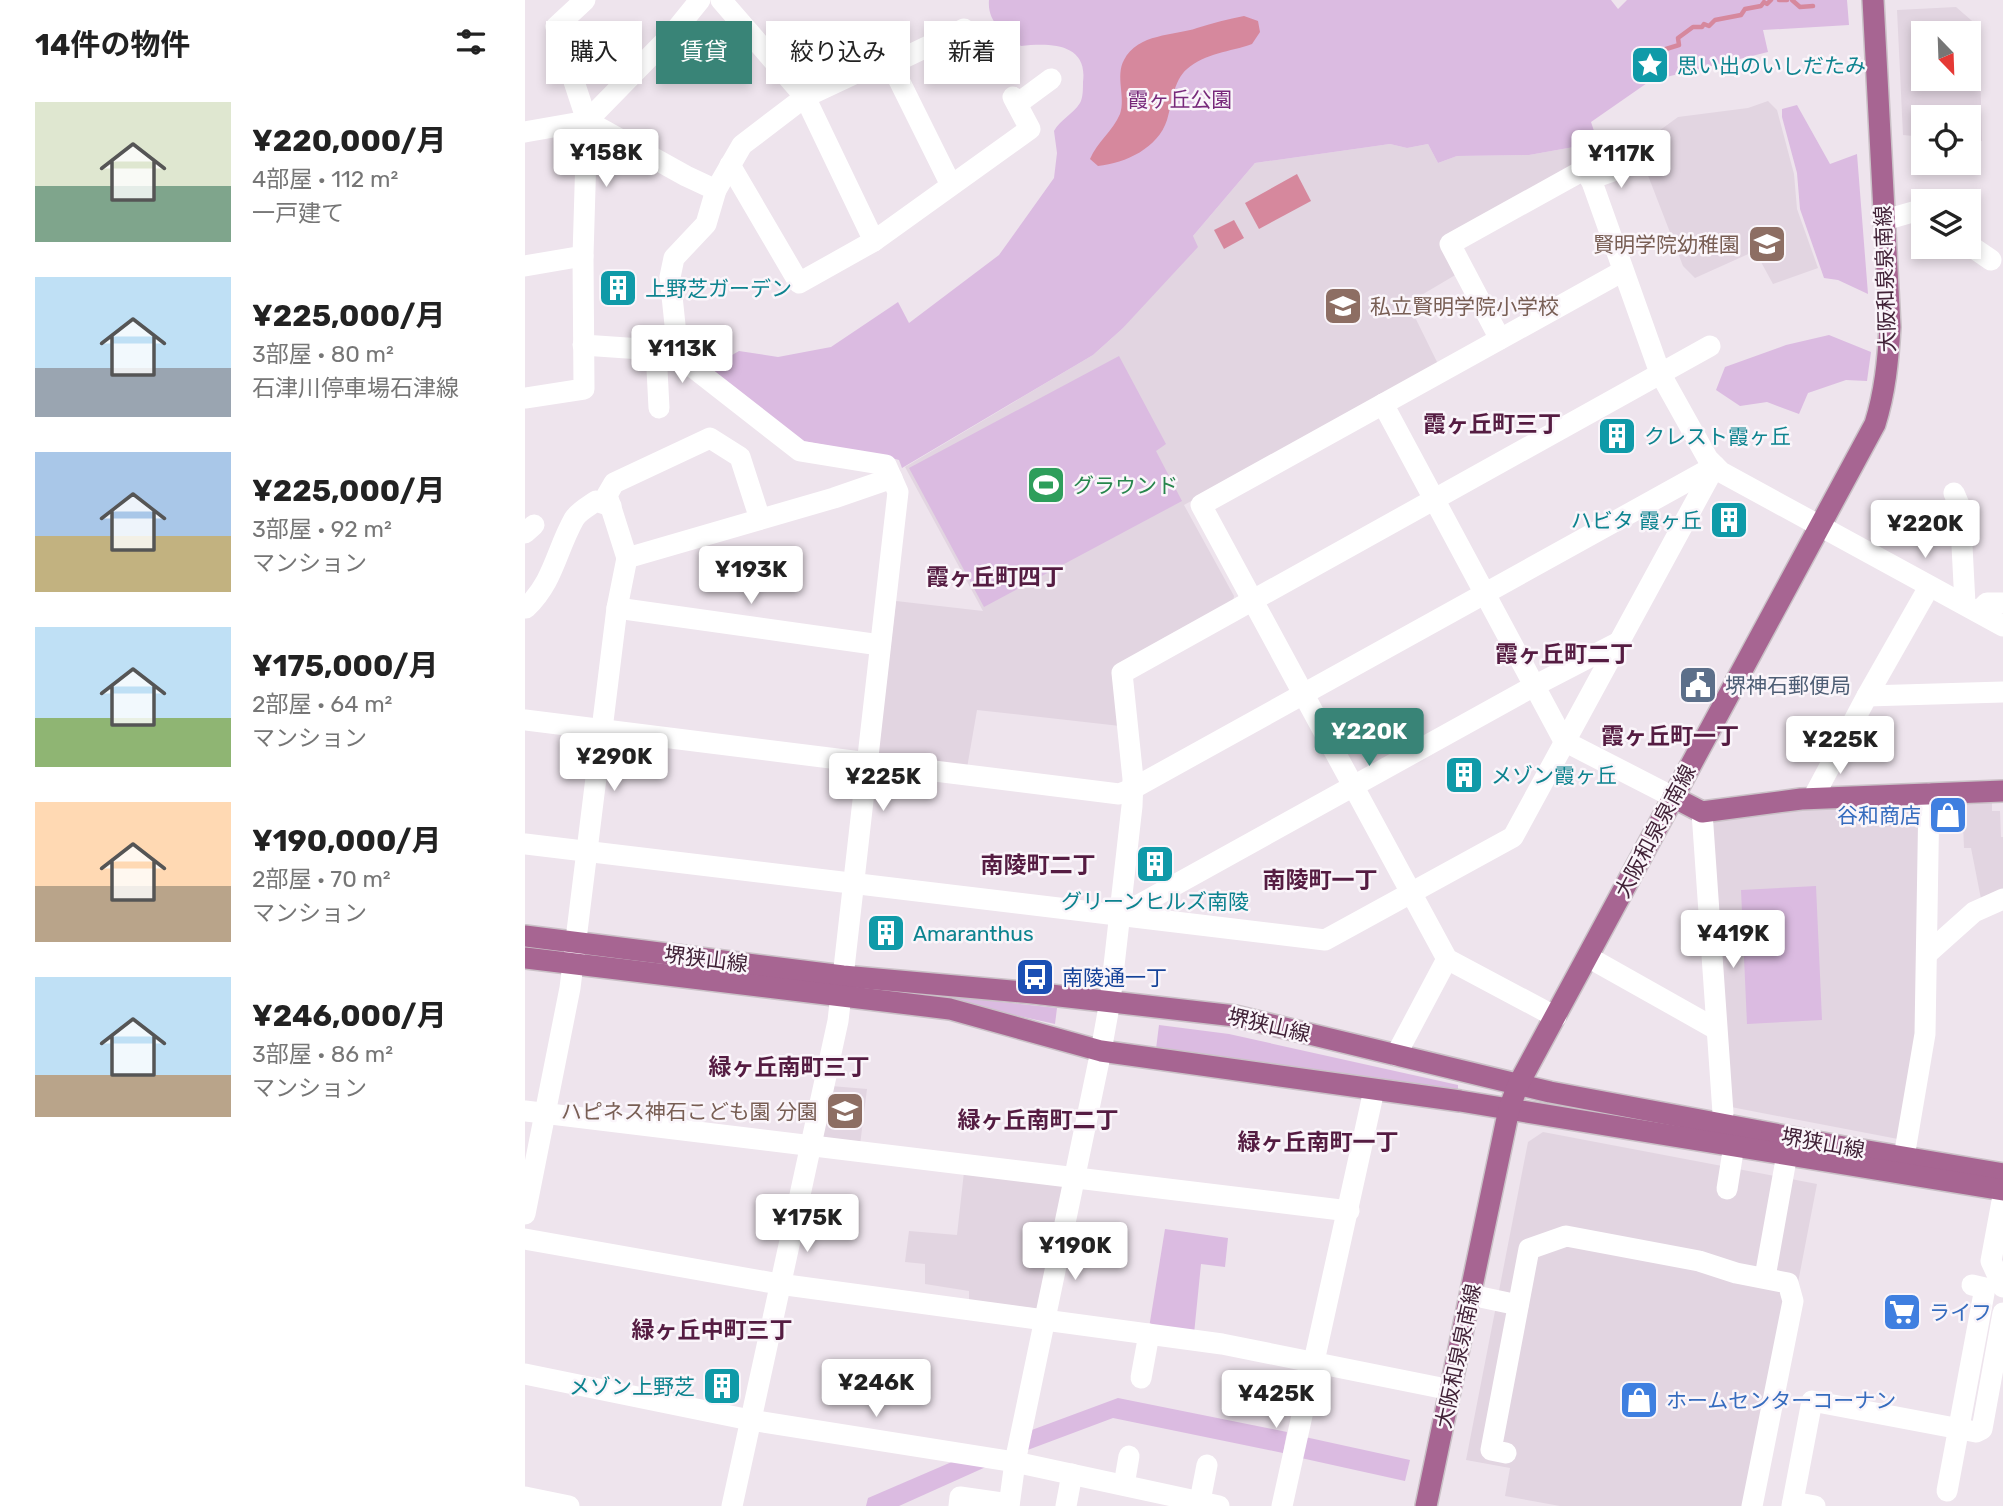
<!DOCTYPE html>
<html lang="ja">
<meta charset="utf-8">
<style>
body{margin:0;font-family:Rubik,"Noto Sans JP",sans-serif;background:#f2f2f2;color:#222;height:100vh;display:flex;flex-direction:column;font-size:26px;white-space:nowrap}
*{box-sizing:border-box;margin:0}
p{font-size:23px;color:#767676}
.icon{flex:none;width:38px;height:38px;fill:none;stroke:currentColor;stroke-width:2;stroke-linecap:round;stroke-linejoin:round}
.map{position:relative;flex:1;overflow:hidden}
.drawer{display:flex;flex-direction:column;background:#fff;width:525px}
.drawer>*{flex:none}
.banner{position:absolute;left:21px;top:21px;width:665px;height:63px;display:flex;gap:14px}
.needle{width:46px;rotate:157deg}
.tools{position:absolute;left:1386px;top:21px;display:grid;gap:14px}
.tools a{display:grid;place-items:center;width:70px;height:70px;border-radius:0px;background:#fff;box-shadow:0 4px 10px #0003;font-size:35px}
.price{position:absolute;translate:-50% -60px;padding:0 16px;border-radius:7px;background:#fff;color:#222;font-size:23px;line-height:46px;filter:drop-shadow(0 2px 4px #0008)}
.price::after{content:'';position:absolute;left:50%;top:42px;width:21px;height:16px;margin-left:-10px;background:inherit;clip-path:polygon(0 0,100% 0,50% 100%)}
.price.on{background:#398477;color:#fff}
ul{padding:0;list-style:none}
li{display:flex;align-items:center;gap:21px;height:175px;padding:0 35px}
li span{display:grid;place-items:center;flex:none;width:196px;height:140px;border-radius:0px;color:#555}
li>.icon{margin-inline-start:auto}
span .icon{width:84px;height:84px;fill:#fffc;stroke-width:1}
li b{font-size:30px}
h2{display:flex;justify-content:space-between;align-items:center;height:84px;padding:0 35px;font-size:30px}
.pill{padding:0 24px;border-radius:0px;background:#fff;box-shadow:0 4px 10px #0003;font-size:24px;line-height:63px}
.pill.on{background:#398477;color:#fff}
main{display:flex;flex:1;min-height:0}
.map>svg:first-child{display:block}
.built{fill:#e2d5e1;fill-rule:evenodd}
.green{fill:#dbbbe1}
.water{fill:#d6889d}
.lines{fill:none;stroke-linecap:round;stroke-linejoin:round}
.stream{stroke:#d6889d;stroke-width:4.5}
.major-casing{stroke:#cac1c7;stroke-width:24}
.minor{stroke:#fff;stroke-width:21}
.major{stroke:#a76592;stroke-width:21}
.minor-bridge{stroke:#fff;stroke-width:21}
.labels{text-anchor:middle;dominant-baseline:central;stroke-width:5;stroke-linejoin:round;paint-order:stroke}
.culture-label{font-size:21px;fill:#0d838f;stroke:#faf5fa;text-anchor:start}
.park-label{font-size:21px;fill:#78297b;stroke:#faf5fa}
.education-label{font-size:21px;fill:#785e54;stroke:#faf5fa;text-anchor:end}
.street-label{font-size:21px;fill:#412237;stroke:#faf5fa}
.leisure-label{font-size:21px;fill:#27864d;stroke:#faf5fa;text-anchor:start}
.service-label{font-size:21px;fill:#4e5e75;stroke:#faf5fa;text-anchor:start}
.shop-label{font-size:21px;fill:#366cbe;stroke:#faf5fa;text-anchor:start}
.transit-label{font-size:21px;fill:#164399;stroke:#faf5fa;text-anchor:start}
.neighbourhood-label{font-size:23px;font-weight:bold;fill:#551c42;stroke:#faf5fa}
</style>
<main>
<section class="drawer">
<h2>14件の物件<svg class="icon" aria-label="filters" viewBox="0 0 24 24"><path d="M4 7h16M4 17h16"/><circle cx="9" cy="7" r="2"/><circle cx="15" cy="17" r="2"/></svg></h2>
<ul>
<li><span style="background:linear-gradient(#dfe7d0 60%,#7fa58c 0)"><svg class="icon" aria-label="home" viewBox="0 0 24 24"><path d="M3 11l9-7 9 7M6 9v11h12V9"/></svg></span><div><b>¥220,000/月</b><p>4部屋 · 112 m²</p><p>一戸建て</p></div></li>
<li><span style="background:linear-gradient(#bfe0f5 65%,#9aa5b1 0)"><svg class="icon" aria-label="home" viewBox="0 0 24 24"><path d="M3 11l9-7 9 7M6 9v11h12V9"/></svg></span><div><b>¥225,000/月</b><p>3部屋 · 80 m²</p><p>石津川停車場石津線</p></div></li>
<li><span style="background:linear-gradient(#a9c7e8 60%,#c2b280 0)"><svg class="icon" aria-label="home" viewBox="0 0 24 24"><path d="M3 11l9-7 9 7M6 9v11h12V9"/></svg></span><div><b>¥225,000/月</b><p>3部屋 · 92 m²</p><p>マンション</p></div></li>
<li><span style="background:linear-gradient(#bfe0f5 65%,#8fb573 0)"><svg class="icon" aria-label="home" viewBox="0 0 24 24"><path d="M3 11l9-7 9 7M6 9v11h12V9"/></svg></span><div><b>¥175,000/月</b><p>2部屋 · 64 m²</p><p>マンション</p></div></li>
<li><span style="background:linear-gradient(#ffd9b3 60%,#b9a48a 0)"><svg class="icon" aria-label="home" viewBox="0 0 24 24"><path d="M3 11l9-7 9 7M6 9v11h12V9"/></svg></span><div><b>¥190,000/月</b><p>2部屋 · 70 m²</p><p>マンション</p></div></li>
<li><span style="background:linear-gradient(#bfe0f5 70%,#b9a48a 0)"><svg class="icon" aria-label="home" viewBox="0 0 24 24"><path d="M3 11l9-7 9 7M6 9v11h12V9"/></svg></span><div><b>¥246,000/月</b><p>3部屋 · 86 m²</p><p>マンション</p></div></li>
</ul>
</section>
<div class="map">
<svg width="1478" height="1506" viewBox="0 0 1478 1506">
<rect width="100%" height="100%" fill="#eee4ed"/>
<g class="built">
<path d="M1431 7 1454 27 1457 141 1444 140V117H1398V137L1378 135 1372 10ZM1398 33H1444V79H1398Z"/>
<polygon points="1243,101 1252,110 1269,174 1272,209 1293,268 1248,284 1230,251 1170,278 1158,266 1112,147 1153,117 1223,108"/>
<polygon points="865,144 882,148 903,144 913,163 932,156 1004,155 1060,145 1061,160 915,241 932,274 883,303 913,364 659,505 709,596 708,602 589,668 595,726 452,710 442,768 359,758 353,752 371,601 458,611 380,467 568,355 597,329 668,236 730,163"/>
<polygon points="1467,799 1467,811 1475,811 1476,837 1478,837 1478,895 1457,904 1446,848 1439,848 1437,800"/>
<polygon points="1395,805 1392,1023 1373,1139 1206,1107 1185,823 1189,819 1288,808"/>
<polygon points="306,1086 342,1089 335,1145 303,1141 295,1134"/>
<polygon points="1018,1132 1292,1184 1230,1506 1035,1506 980,1496 985,1468 941,1460 1003,1142"/>
<polygon points="439,1172 539,1186 515,1309 444,1300 444,1291 400,1284 400,1264 380,1262 384,1231 432,1235"/>
</g>
<g class="green">
<path d="M464 0H1086L1093 9 1102 0H1322L1324 25 1238 30 1243 52 1125 81 1066 122 1078 158 1070 161 1065 146 1060 145 1004 155 932 156 913 163 903 144 882 148 865 144 730 163 668 236 673 247 597 329 568 355 377 468 374 460 363 457 273 440 183 369 214 351 253 357 306 347 373 302 384 323 474 255 529 178 532 153 529 131C535 120 548 114 555 103 558 98 558 89 558 82 563 43 525 43 496 46 480 34 462 23 464 0Z"/>
<polygon points="1272,105 1305,164 1332,154 1343,294 1313,280 1299,278 1275,209 1272,173 1257,117 1257,109"/>
<polygon points="1304,335 1346,352 1342,381 1321,380 1283,393 1274,414 1242,402 1215,406 1191,390 1200,367 1261,345"/>
<polygon points="594,356 641,444 631,451 657,501 459,607 384,468"/>
<polygon points="1291,886 1297,1020 1222,1024 1216,890"/>
<polygon points="358,989 532,1008 530,1024 430,1002 357,992"/>
<polygon points="634,1025 704,1034 933,1085 933,1091 631,1049"/>
<polygon points="640,1229 703,1238 700,1267 676,1264 669,1334 624,1328"/>
<polygon points="593,1398 762,1432 758,1453 588,1418 500,1451 504,1431"/>
<polygon points="780,1437 885,1460 880,1481 776,1458"/>
<polygon points="429,1461 463,1466 374,1506 341,1506 343,1498"/>
</g>
<g class="water">
<path d="M719 16 733 21 735 32 727 44C705 52 680 53 662 69 648 81 647 104 642 120 633 148 601 163 573 166L565 159C572 142 588 131 595 114 601 98 590 76 599 60 613 33 649 36 672 28 688 23 703 19 719 16Z"/>
<polygon points="772,174 786,201 734,229 720,203"/>
<polygon points="709,220 719,238 699,249 689,230"/>
</g>
<g class="lines">
<g class="stream">
<polyline points="1254,0 1262,0"/>
<polyline points="1267,0 1275,7 1288,6"/>
<polyline points="1141,49 1154,45 1153,38 1168,27 1177,27 1179,24 1184,26 1190,20 1216,15 1220,9 1236,6 1239,2 1242,4 1246,0"/>
</g>
<defs>
<g id="major">
<polyline points="1148,797 1177,812 1276,799 1478,791"/>
<polyline points="0,936 318,976 508,993 710,1016 1025,1092 1319,1147 1478,1174"/>
<polyline points="0,958 425,1009 576,1051 935,1101 1478,1190"/>
<path d="M901 1506 984 1109 993 1085 1350 424C1360 392 1363 361 1365 327L1348 0"/>
</g>
</defs>
<use href="#major" class="major-casing"/>
<g class="minor">
<polyline points="196,0 280,97 349,241"/>
<polyline points="366,64 439,29"/>
<polyline points="492,104 526,79"/>
<polyline points="62,121 161,176 191,190"/>
<polyline points="0,132 62,121 149,32 175,0"/>
<polyline points="205,165 274,283 349,241 505,129 488,97"/>
<polyline points="1065,179 1113,162"/>
<polyline points="1360,220 1398,209"/>
<polyline points="1444,245 1466,260"/>
<polyline points="0,266 58,256"/>
<polyline points="975,339 925,244 1062,168 1135,373 1183,459 1196,472 1478,626"/>
<polyline points="58,345 131,350"/>
<polyline points="0,398 59,389 58,256 62,121 31,27 60,0"/>
<polyline points="858,404 1039,741 1148,797"/>
<polyline points="134,408 131,350 151,335"/>
<polyline points="1429,493 1435,507 1440,604"/>
<polyline points="0,533 9,525"/>
<polyline points="102,558 82,495 89,483 185,438 215,457 235,519"/>
<path d="M1 608C29 581 31 551 49 519 53 512 64 506 71 501L86 506"/>
<polyline points="92,608 355,645"/>
<polyline points="1454,611 1462,603 1478,603"/>
<polyline points="1342,696 1478,692"/>
<polyline points="0,720 594,794 607,789 1190,466"/>
<polyline points="1288,798 1342,696 1404,587"/>
<polyline points="1177,812 1198,1113 1194,1124"/>
<polyline points="0,844 800,940 988,837 1190,466"/>
<polyline points="594,916 1009,686 1094,642"/>
<polyline points="1402,954 1449,912 1478,899"/>
<polyline points="1063,957 1191,1029"/>
<polyline points="1031,1017 922,959 676,505 1098,271"/>
<polyline points="871,1055 922,959"/>
<polyline points="0,1111 824,1211"/>
<polyline points="1379,1157 1400,1034 1404,794"/>
<polyline points="1202,1189 1209,1145"/>
<polyline points="1478,1196 1466,1261 1478,1287"/>
<polyline points="0,1214 45,988 92,608 102,558 309,498 367,478"/>
<polyline points="0,1239 254,1284 697,1344 926,1390"/>
<polyline points="1240,1277 1262,1154"/>
<polyline points="946,1295 993,1305"/>
<polyline points="0,1374 225,1420 490,1462 694,1506"/>
<polyline points="616,1378 624,1334"/>
<polyline points="981,1453 966,1450 1004,1249 1041,1236 1174,1261 1211,1273 1263,1283 1268,1301 1227,1506"/>
<polyline points="599,1485 604,1456"/>
<polyline points="0,1497 44,1506"/>
<polyline points="1268,1502 1290,1506"/>
<polyline points="207,1506 313,1021 373,492 361,465 275,451 170,369 152,344 145,277 149,258 181,224 191,190 217,145 280,97 363,58 426,185"/>
<polyline points="434,1506 435,1497 484,1504"/>
<polyline points="484,1506 490,1462 576,1051 585,1001 607,806 608,779 597,673 1185,346"/>
<polyline points="541,1506 547,1474"/>
<polyline points="674,1506 682,1465"/>
<polyline points="757,1506 849,1090"/>
<polyline points="1267,1506 1287,1401 1451,1432 1457,1429 1478,1313"/>
</g>
<use href="#major" class="major"/>
<polyline class="minor-bridge" points="1422,1491 1460,1288 1447,1285"/>
</g>
<defs>
<symbol id="sight-square" viewBox="-11 -11 22 22"><rect x="-9" y="-9" width="18" height="18" rx="4" fill="#0f9aa8" stroke="#faf5fa"/><path d="M0-6L1.8-2.2L6-1.7L2.9 1.2L3.7 5.4L0 3.3L-3.7 5.4L-2.9 1.2L-6-1.7L-1.8-2.2Z" fill="#fff"/></symbol>
<symbol id="school-square" viewBox="-11 -11 22 22"><rect x="-9" y="-9" width="18" height="18" rx="4" fill="#8d6e63" stroke="#faf5fa"/><path d="M0-5L7-2L0 1L-7-2ZM-4 1L0 2.5L4 1V4Q0 6-4 4Z" fill="#fff"/></symbol>
<symbol id="building-square" viewBox="-11 -11 22 22"><rect x="-9" y="-9" width="18" height="18" rx="4" fill="#0f9aa8" stroke="#faf5fa"/><path d="M-4-6H4V6H1V3H-1V6H-4ZM-2.5-4.3h1.7v1.8h-1.7ZM.8-4.3h1.7v1.8H.8ZM-2.5-1h1.7V.8h-1.7ZM.8-1h1.7V.8H.8Z" fill="#fff"/></symbol>
<symbol id="stadium-square" viewBox="-11 -11 22 22"><rect x="-9" y="-9" width="18" height="18" rx="4" fill="#2e9e5b" stroke="#faf5fa"/><path d="M0-5a6.5 5 0 1 0 0 10a6.5 5 0 1 0 0-10ZM-3.5-1.8h7v3.6h-7Z" fill="#fff"/></symbol>
<symbol id="civic-square" viewBox="-11 -11 22 22"><rect x="-9" y="-9" width="18" height="18" rx="4" fill="#5c6f8a" stroke="#faf5fa"/><path d="M-.6-6.5H3V-4.5H.6V-3L4-1V1h2V6H-6V1h2V-1L-.6-3ZM-1.2 2.5V6h2.4V2.5Z" fill="#fff"/></symbol>
<symbol id="shop-square" viewBox="-11 -11 22 22"><rect x="-9" y="-9" width="18" height="18" rx="4" fill="#3f7fe0" stroke="#faf5fa"/><path d="M-5-2.5h2.3a2.7 3.5 0 0 1 5.4 0H5L5.5 6h-11ZM-1.5-2.5h3a1.5 2.3 0 0 0-3 0Z" fill="#fff"/></symbol>
<symbol id="bus-square" viewBox="-11 -11 22 22"><rect x="-9" y="-9" width="18" height="18" rx="4" fill="#1a4fb4" stroke="#faf5fa"/><path d="M-5-6H5V4H4V6H2V4H-2V6H-4V4H-5ZM-3.5-4V0h7V-4ZM-3.5 1.2v1.5H-2V1.2ZM2 1.2v1.5H3.5V1.2Z" fill="#fff"/></symbol>
<symbol id="supermarket-square" viewBox="-11 -11 22 22"><rect x="-9" y="-9" width="18" height="18" rx="4" fill="#3f7fe0" stroke="#faf5fa"/><path d="M-6-5.5h2.5l.6 2H6L4.5 2H-2.5L-4.4-4H-6ZM-1.5 3.2a1.3 1.3 0 1 0 .1 0ZM3 3.2a1.3 1.3 0 1 0 .1 0Z" fill="#fff"/></symbol>
</defs>
<g fill-rule="evenodd">
<use href="#sight-square" x="1103" y="43" width="44" height="44"/>
<use href="#school-square" x="1220" y="222" width="44" height="44"/>
<use href="#building-square" x="71" y="266" width="44" height="44"/>
<use href="#school-square" x="796" y="284" width="44" height="44"/>
<use href="#building-square" x="1070" y="414" width="44" height="44"/>
<use href="#stadium-square" x="499" y="463" width="44" height="44"/>
<use href="#building-square" x="1182" y="498" width="44" height="44"/>
<use href="#civic-square" x="1151" y="663" width="44" height="44"/>
<use href="#building-square" x="917" y="753" width="44" height="44"/>
<use href="#shop-square" x="1401" y="793" width="44" height="44"/>
<use href="#building-square" x="608" y="842" width="44" height="44"/>
<use href="#building-square" x="339" y="911" width="44" height="44"/>
<use href="#bus-square" x="488" y="955" width="44" height="44"/>
<use href="#school-square" x="298" y="1089" width="44" height="44"/>
<use href="#supermarket-square" x="1355" y="1290" width="44" height="44"/>
<use href="#building-square" x="175" y="1364" width="44" height="44"/>
<use href="#shop-square" x="1092" y="1378" width="44" height="44"/>
</g>
<g class="labels">
<g class="culture-label">
<text x="1152" y="65">思い出のいしだたみ</text>
<text x="120" y="288">上野芝ガーデン</text>
<text x="1119" y="436">クレスト霞ヶ丘</text>
<text x="1177" y="520" text-anchor="end">ハビタ 霞ヶ丘</text>
<text x="966" y="775">メゾン霞ヶ丘</text>
<text x="630" y="901" text-anchor="middle">グリーンヒルズ南陵</text>
<text x="388" y="933">Amaranthus</text>
<text x="170" y="1386" text-anchor="end">メゾン上野芝</text>
</g>
<g class="park-label">
<text x="655" y="99">霞ヶ丘公園</text>
</g>
<g class="education-label">
<text x="1215" y="244">賢明学院幼稚園</text>
<text x="845" y="306" text-anchor="start">私立賢明学院小学校</text>
<text x="293" y="1111">ハピネス神石こども園 分園</text>
</g>
<g class="street-label">
<text transform="translate(1360 279) rotate(-92)">大阪和泉泉南線</text>
<text transform="translate(1130 831) rotate(-62)">大阪和泉泉南線</text>
<text transform="translate(181 959) rotate(7)">堺狭山線</text>
<text transform="translate(744 1025) rotate(13)">堺狭山線</text>
<text transform="translate(1298 1143) rotate(10)">堺狭山線</text>
<text transform="translate(933 1356) rotate(-78)">大阪和泉泉南線</text>
</g>
<g class="leisure-label">
<text x="548" y="485">グラウンド</text>
</g>
<g class="service-label">
<text x="1200" y="685">堺神石郵便局</text>
</g>
<g class="shop-label">
<text x="1396" y="815" text-anchor="end">谷和商店</text>
<text x="1404" y="1312">ライフ</text>
<text x="1141" y="1400">ホームセンターコーナン</text>
</g>
<g class="transit-label">
<text x="537" y="977">南陵通一丁</text>
</g>
<g class="neighbourhood-label">
<text x="967" y="424">霞ヶ丘町三丁</text>
<text x="470" y="577">霞ヶ丘町四丁</text>
<text x="1039" y="654">霞ヶ丘町二丁</text>
<text x="1145" y="736">霞ヶ丘町一丁</text>
<text x="513" y="865">南陵町二丁</text>
<text x="795" y="880">南陵町一丁</text>
<text x="264" y="1067">緑ヶ丘南町三丁</text>
<text x="513" y="1120">緑ヶ丘南町二丁</text>
<text x="793" y="1142">緑ヶ丘南町一丁</text>
<text x="187" y="1330">緑ヶ丘中町三丁</text>
</g>
</g>
</svg>
<div class="tools">
<a><svg class="needle" viewBox="-14 -14 28 28"><path d="M0-13l5 13h-10z" fill="#e53935"/><path d="M0 13l5-13h-10z" fill="#767676"/></svg></a>
<a><svg class="icon" aria-label="locate" viewBox="0 0 24 24"><circle cx="12" cy="12" r="6"/><path d="M12 2v4M12 18v4M2 12h4M18 12h4"/></svg></a>
<a><svg class="icon" aria-label="layers" viewBox="0 0 24 24"><path d="M12 4l9 5-9 5-9-5zM3 14l9 5 9-5"/></svg></a>
</div>
<b class="price" style="left:81px;top:189px">¥158K</b>
<b class="price" style="left:1096px;top:190px">¥117K</b>
<b class="price" style="left:157px;top:385px">¥113K</b>
<b class="price" style="left:1400px;top:560px">¥220K</b>
<b class="price" style="left:226px;top:606px">¥193K</b>
<b class="price on" style="left:844px;top:768px">¥220K</b>
<b class="price" style="left:1315px;top:776px">¥225K</b>
<b class="price" style="left:89px;top:793px">¥290K</b>
<b class="price" style="left:358px;top:813px">¥225K</b>
<b class="price" style="left:1208px;top:970px">¥419K</b>
<b class="price" style="left:282px;top:1254px">¥175K</b>
<b class="price" style="left:550px;top:1282px">¥190K</b>
<b class="price" style="left:351px;top:1419px">¥246K</b>
<b class="price" style="left:751px;top:1430px">¥425K</b>
<div class="banner">
<a class="pill">購入</a>
<a class="pill on">賃貸</a>
<a class="pill">絞り込み</a>
<a class="pill">新着</a>
</div>
</div>
</main>
